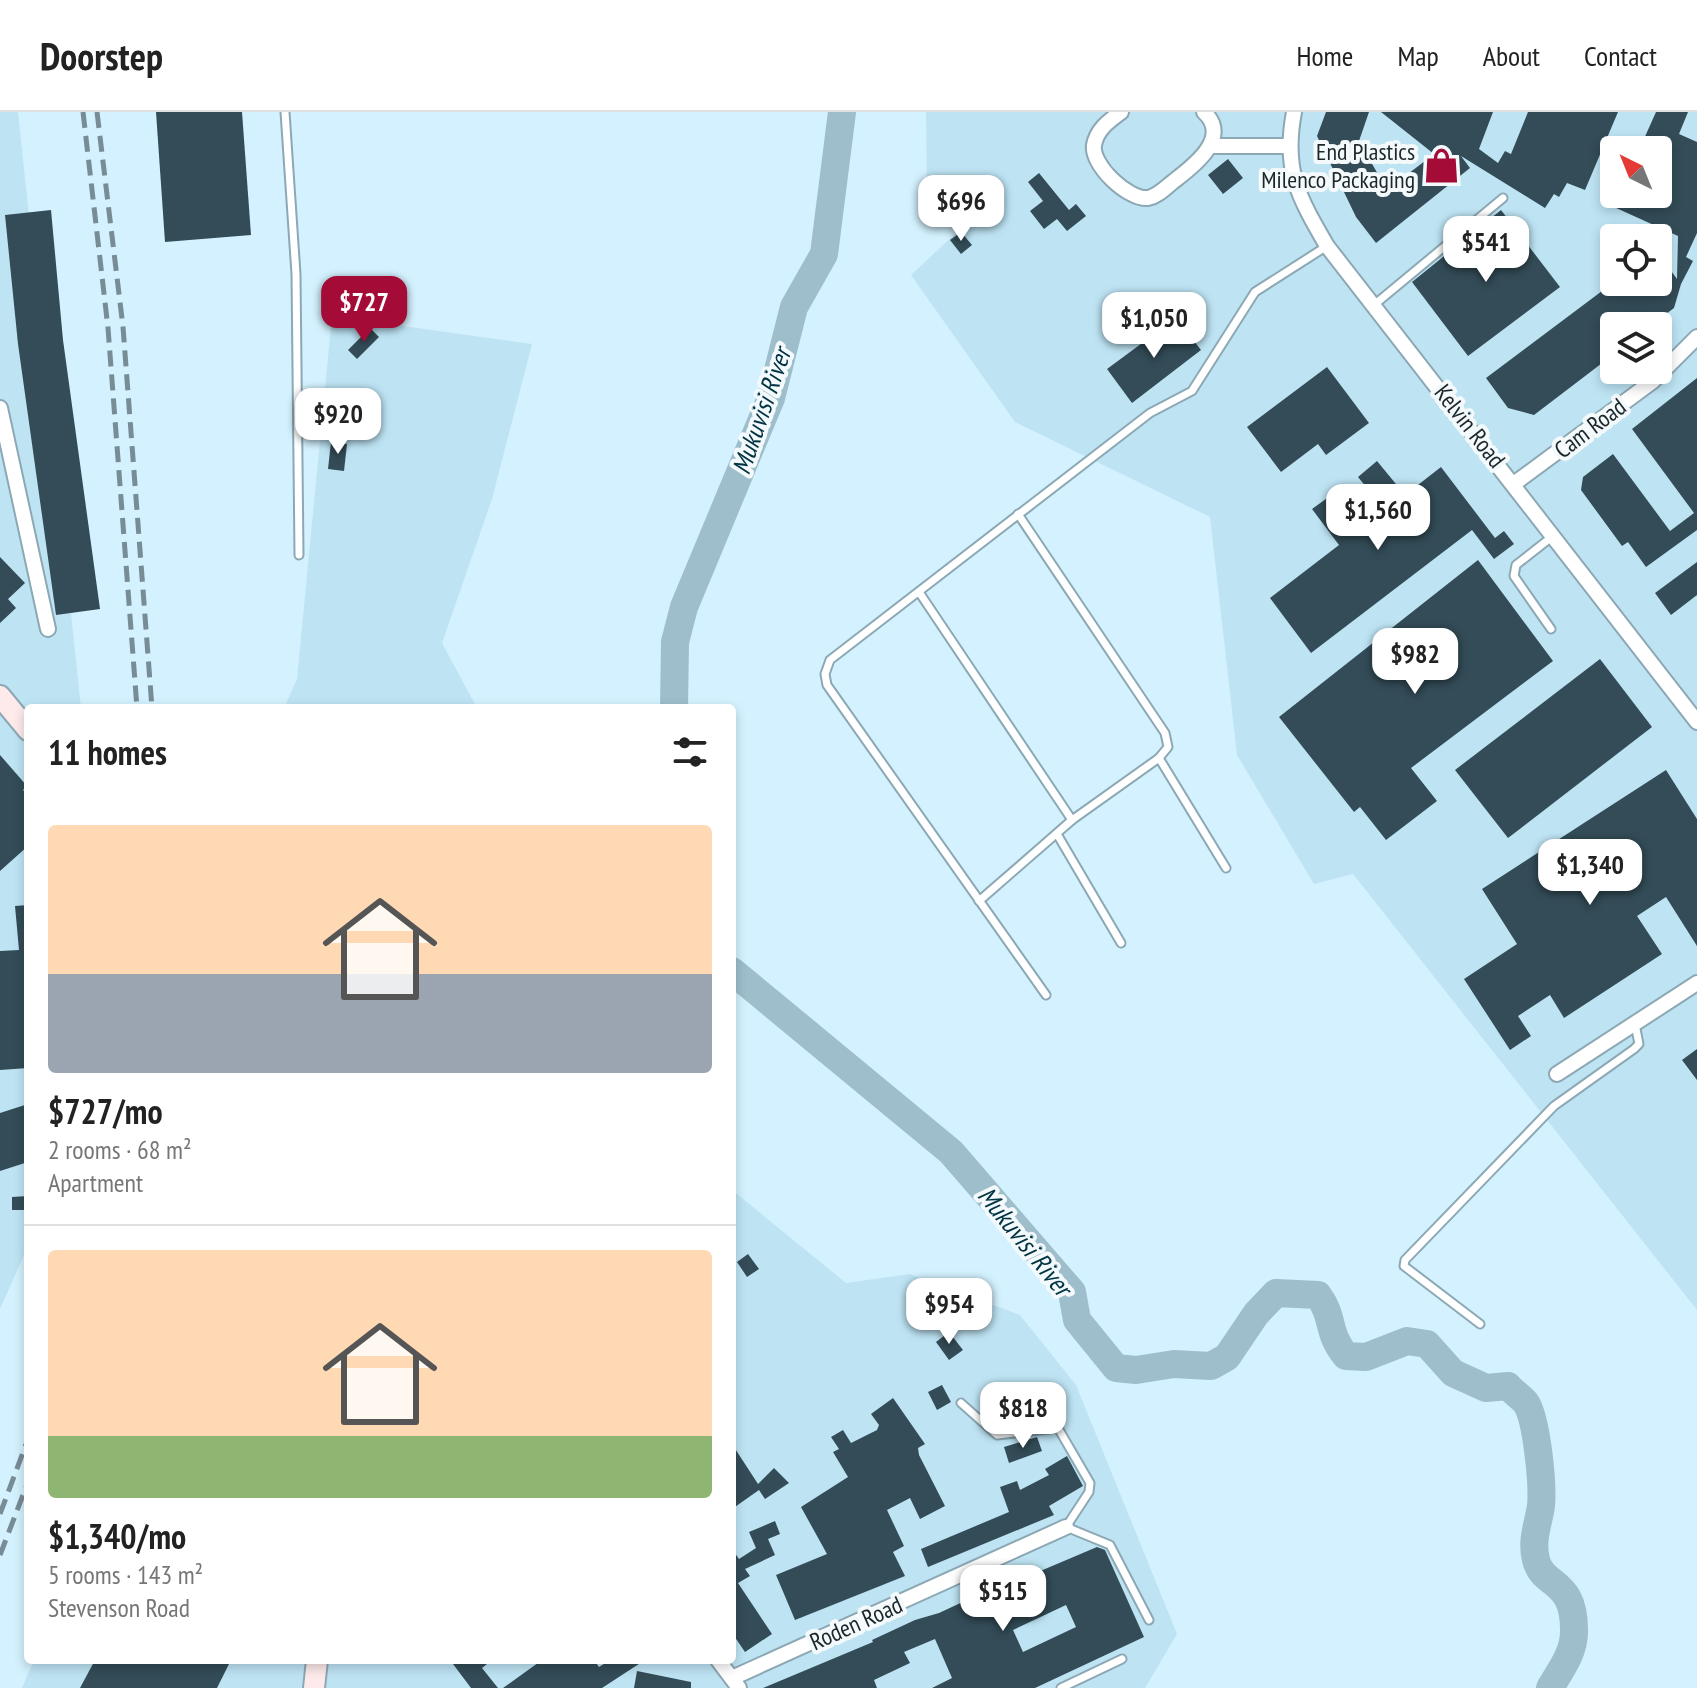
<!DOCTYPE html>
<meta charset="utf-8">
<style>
body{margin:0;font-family:"PT Sans Narrow",sans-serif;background:#f6f6f6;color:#222;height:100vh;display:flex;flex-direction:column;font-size:30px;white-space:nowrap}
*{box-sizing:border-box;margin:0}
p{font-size:26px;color:#767676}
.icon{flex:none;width:44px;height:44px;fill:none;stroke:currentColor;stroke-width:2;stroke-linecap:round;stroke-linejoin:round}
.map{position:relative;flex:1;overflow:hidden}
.drawer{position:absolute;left:24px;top:592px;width:712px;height:960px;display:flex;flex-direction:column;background:#fff;border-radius:8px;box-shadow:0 4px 12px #0003}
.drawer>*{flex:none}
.needle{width:52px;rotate:317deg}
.buttons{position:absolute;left:1600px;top:24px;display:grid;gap:16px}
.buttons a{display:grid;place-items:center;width:72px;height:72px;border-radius:8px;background:#fff;box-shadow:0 4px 12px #0003;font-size:40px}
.price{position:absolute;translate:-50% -68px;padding:0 18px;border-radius:16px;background:#fff;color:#222;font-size:26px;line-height:52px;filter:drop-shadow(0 2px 4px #0008)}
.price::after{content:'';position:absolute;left:50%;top:48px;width:24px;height:18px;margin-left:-12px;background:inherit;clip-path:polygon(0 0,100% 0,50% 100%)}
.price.selected{background:#a50b37;color:#fff}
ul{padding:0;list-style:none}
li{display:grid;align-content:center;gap:16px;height:424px;padding:0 24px}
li+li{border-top:2px solid #e0e0e0}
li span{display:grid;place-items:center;height:248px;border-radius:8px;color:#555}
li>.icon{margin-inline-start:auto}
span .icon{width:144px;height:144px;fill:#fffc;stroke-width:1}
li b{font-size:34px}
h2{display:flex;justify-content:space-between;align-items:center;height:96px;padding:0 24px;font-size:34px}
header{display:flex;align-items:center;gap:48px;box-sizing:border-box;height:112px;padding:0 40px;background:#fff;border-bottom:2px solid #e0e0e0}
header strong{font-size:38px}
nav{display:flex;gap:44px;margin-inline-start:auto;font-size:28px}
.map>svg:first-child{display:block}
.built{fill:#bee4f4;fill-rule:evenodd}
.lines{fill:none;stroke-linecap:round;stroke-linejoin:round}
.river{stroke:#9ebecc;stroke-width:28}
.building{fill:#334c57;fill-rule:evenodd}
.lane-casing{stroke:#8ca8b4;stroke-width:11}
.street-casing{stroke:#8ca8b4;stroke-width:18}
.secondary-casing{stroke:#8ca8b4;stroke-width:24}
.lane{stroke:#fff;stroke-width:7}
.street{stroke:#fff;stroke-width:14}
.secondary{stroke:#feeaeb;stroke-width:20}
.rail{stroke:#788c95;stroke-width:5;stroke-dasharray:16 8;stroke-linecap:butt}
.labels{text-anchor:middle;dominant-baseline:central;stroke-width:8;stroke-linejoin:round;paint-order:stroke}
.poi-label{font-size:24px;fill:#1b262a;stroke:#f4fafc;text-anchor:end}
.street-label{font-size:24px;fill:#1b262a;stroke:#f4fafc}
.water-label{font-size:26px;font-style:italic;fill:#013343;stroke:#f4fafc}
</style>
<header>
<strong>Doorstep</strong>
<nav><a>Home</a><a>Map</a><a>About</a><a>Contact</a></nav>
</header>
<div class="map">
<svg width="1697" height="1576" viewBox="0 0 1697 1576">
<rect width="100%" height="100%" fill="#d3f1fe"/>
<g class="built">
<polygon points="0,0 18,0 81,596 28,596 28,1134 0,1197"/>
<path d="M926 0H1697V1198L1353 762 1314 772 1237 643 1210 405 1015 310 911 163 956 121 927 85ZM1614 38H1658V82H1614ZM1614 126H1658V170H1614ZM1614 214H1658V258H1614Z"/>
<polygon points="332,204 532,232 492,387 442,531 477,596 284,596 297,567"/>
<polygon points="732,1078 846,1171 910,1162 1020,1203 1076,1273 1177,1522 1145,1576 22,1576 34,1548 732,1548"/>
</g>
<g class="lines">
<g class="river">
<polyline points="674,596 675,530 684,495 771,286 794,195 824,142 842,0"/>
<path d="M732 859 951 1040 1072 1180 1077 1208 1116 1256 1136 1258 1174 1252 1211 1254 1227 1245 1256 1202 1276 1181 1318 1183C1335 1206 1326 1220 1346 1244L1366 1245 1407 1229 1427 1232 1453 1261 1486 1276 1508 1274C1513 1280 1521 1285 1526 1291 1537 1308 1543 1373 1541 1394 1538 1413 1531 1429 1536 1448 1543 1476 1575 1466 1574 1520 1574 1541 1560 1559 1550 1576"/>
</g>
</g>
<g class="building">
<polygon points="156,0 242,0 251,123 165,130"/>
<polygon points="1326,0 1369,0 1359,29 1387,78 1434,42 1381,0 1493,0 1479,37 1498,51 1505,39 1511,42 1528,0 1618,0 1585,78 1567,71 1559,85 1554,82 1545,96 1461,44 1470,56 1376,131 1356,105 1317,24"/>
<polygon points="1656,0 1688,0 1679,22 1697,30 1697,121 1686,145 1693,149 1681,172 1674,196 1650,214 1614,214 1614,242 1534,303 1508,296 1486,266 1614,170 1658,170 1658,141 1677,167 1678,124 1614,95 1619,82 1658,82 1658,38 1639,38"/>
<polygon points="1228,47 1243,66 1223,82 1208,63"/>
<polygon points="1039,61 1069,98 1076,92 1086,104 1067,119 1057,107 1044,117 1030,99 1043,89 1028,70"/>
<polygon points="51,98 63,228 100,497 56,503 18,232 5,103"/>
<polygon points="1501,98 1560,175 1468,244 1412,170"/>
<polygon points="961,120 972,133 961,142 950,128"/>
<polygon points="1176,206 1201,238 1132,291 1107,257"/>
<polygon points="370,216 379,225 357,247 348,238"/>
<polygon points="1327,255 1369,311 1326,343 1318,332 1281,360 1247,315"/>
<polygon points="1697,266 1697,418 1646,455 1628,430 1622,434 1581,378 1583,365 1613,342 1670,419 1694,401 1632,317"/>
<polygon points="331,330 347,332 344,359 328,357"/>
<polygon points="1377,349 1405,383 1441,355 1495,426 1504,419 1514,432 1494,447 1472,418 1311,541 1270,486 1339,433 1312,397 1337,379 1364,415 1385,398 1358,365"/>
<polygon points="0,445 25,471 8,487 16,496 0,511"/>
<polygon points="1478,448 1553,549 1411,656 1437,689 1386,728 1360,695 1354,700 1279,605"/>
<polygon points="1697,450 1697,483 1671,503 1655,481"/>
<polygon points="1600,547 1652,615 1508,726 1455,658"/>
<polygon points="0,643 27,674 23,678 28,683 28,734 0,759"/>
<polygon points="1666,658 1697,707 1697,834 1666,785 1637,804 1662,842 1564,906 1550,883 1518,904 1531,924 1510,938 1464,867 1517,832 1482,777"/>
<polygon points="28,793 28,956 0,958 0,839 19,838 15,794"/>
<polygon points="1697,937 1697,968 1682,948"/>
<polygon points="28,992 28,1050 0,1059 0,1001"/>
<polygon points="28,1084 28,1098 12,1098 12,1085"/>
<polygon points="748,1142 759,1157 747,1165 737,1150"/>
<polygon points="949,1220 963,1238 949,1248 936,1230"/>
<polygon points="942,1273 951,1290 937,1298 928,1280"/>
<polygon points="893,1286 925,1332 918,1336 919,1343 945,1394 920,1407 910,1386 887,1398 904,1434 893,1440 905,1464 795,1508 776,1463 827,1442 801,1395 848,1365 833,1340 839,1337 831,1325 843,1318 851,1331 877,1318 879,1313 871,1302"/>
<polygon points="1039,1290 1046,1303 1032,1310 1033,1312 1014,1314 1005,1307 1013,1297 1016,1300"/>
<polygon points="1037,1325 1042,1339 1009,1351 1004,1335"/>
<polygon points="732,1332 758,1372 774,1356 789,1371 765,1387 759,1378 732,1397"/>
<polygon points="1067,1344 1083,1374 1049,1394 1054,1403 928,1455 921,1437 1009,1400 1000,1375 1017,1369 1020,1378 1049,1363 1045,1357"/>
<polygon points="775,1409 780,1422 768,1427 775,1443 745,1457 750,1464 738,1471 772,1522 745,1540 732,1521 732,1437 739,1447 756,1436 749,1420"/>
<path d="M1097 1435 1105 1438 1144 1525 1035 1576H932L952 1566 935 1527 904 1540 910 1551 874 1568 877 1576H763L873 1530 872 1528 915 1508 939 1501 1036 1456 1038 1460ZM1066 1493 1076 1515 1023 1540 1013 1518Z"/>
<polygon points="95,1548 231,1548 217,1576 80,1576"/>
<polygon points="450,1548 492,1548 482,1556 498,1576 471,1576"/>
<polygon points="542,1548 594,1548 599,1555 610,1548 645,1548 602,1576 503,1576"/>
<polygon points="637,1559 691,1570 691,1576 634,1576"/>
</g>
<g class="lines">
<defs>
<g id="lane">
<polyline points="285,0 296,162 299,443"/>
<polyline points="1374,193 1503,86"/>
<polyline points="919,480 1072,708"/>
<polyline points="1551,517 1514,464 1516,453 1553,424"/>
<polyline points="1159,646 1226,756"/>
<polyline points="1057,722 1121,831"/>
<polyline points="979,789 1072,708 1159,646 1168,635 1165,621 1018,402"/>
<polyline points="1046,883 827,573 825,562 830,548 1150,301 1192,279 1255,180 1327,134"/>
<polyline points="1480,1212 1404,1154 1405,1148 1554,994 1634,937 1639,932 1635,912"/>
<polyline points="961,1291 997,1323 1058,1316 1090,1371 1089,1380 1066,1415 1110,1433 1149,1508"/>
<polyline points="1061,1576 1122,1547"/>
</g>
<g id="street">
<path d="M1121 0C1109 9 1097 17 1094 33 1091 53 1128 88 1148 86 1158 84 1166 75 1174 69 1192 55 1232 26 1204 0"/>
<path d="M1294 0C1283 58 1298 84 1327 134L1697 610"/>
<polyline points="1211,34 1287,34"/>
<polyline points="0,296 48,517"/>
<polyline points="1515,371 1653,269 1697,225"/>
<polyline points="1557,962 1697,871"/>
<polyline points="718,1548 739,1576"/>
<polyline points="732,1566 1066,1415"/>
</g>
<g id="secondary">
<polyline points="0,584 28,618"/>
<polyline points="314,1576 317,1548"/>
</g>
</defs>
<use href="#lane" class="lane-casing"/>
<use href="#street" class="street-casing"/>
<use href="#secondary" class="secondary-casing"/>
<use href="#lane" class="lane"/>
<use href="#street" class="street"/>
<use href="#secondary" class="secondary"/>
<g class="rail">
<polyline points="83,0 108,216 137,596"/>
<polyline points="97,0 123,215 152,596"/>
<polyline points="0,1402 28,1327"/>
<polyline points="0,1443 28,1370"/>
</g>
</g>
<defs>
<symbol id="shop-bare" viewBox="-9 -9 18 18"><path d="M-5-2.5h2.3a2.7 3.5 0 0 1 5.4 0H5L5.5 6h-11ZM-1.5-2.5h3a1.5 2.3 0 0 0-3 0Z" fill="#a50b37" stroke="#f4fafc" stroke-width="2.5" paint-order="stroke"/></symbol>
</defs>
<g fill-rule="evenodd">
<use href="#shop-bare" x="1416" y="28" width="51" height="51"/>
</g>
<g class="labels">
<g class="poi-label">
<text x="1415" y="39">End Plastics<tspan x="1415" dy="28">Milenco Packaging</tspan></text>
</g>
<g class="street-label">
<text transform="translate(1470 314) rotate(52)">Kelvin Road</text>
<text transform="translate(1590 316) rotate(-37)">Cam Road</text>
<text transform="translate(856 1511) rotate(-24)">Roden Road</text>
</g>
<g class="water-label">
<text transform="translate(761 299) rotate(-71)">Mukuvisi River</text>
<text transform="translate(1025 1129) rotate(51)">Mukuvisi River</text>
</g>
</g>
</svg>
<div class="buttons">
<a><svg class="needle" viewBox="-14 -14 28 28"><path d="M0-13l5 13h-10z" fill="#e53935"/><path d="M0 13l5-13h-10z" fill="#767676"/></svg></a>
<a><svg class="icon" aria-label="locate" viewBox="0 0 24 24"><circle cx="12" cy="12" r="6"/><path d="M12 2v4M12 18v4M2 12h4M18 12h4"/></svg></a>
<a><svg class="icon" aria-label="layers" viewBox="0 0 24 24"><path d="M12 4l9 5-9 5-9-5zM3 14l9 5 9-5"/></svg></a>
</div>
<b class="price" style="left:961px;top:131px">$696</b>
<b class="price" style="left:1486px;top:172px">$541</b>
<b class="price selected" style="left:364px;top:232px">$727</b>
<b class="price" style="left:1154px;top:248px">$1,050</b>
<b class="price" style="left:338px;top:344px">$920</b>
<b class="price" style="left:1378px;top:440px">$1,560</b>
<b class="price" style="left:1415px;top:584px">$982</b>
<b class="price" style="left:1590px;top:795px">$1,340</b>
<b class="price" style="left:949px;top:1234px">$954</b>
<b class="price" style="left:1023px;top:1338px">$818</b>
<b class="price" style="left:1003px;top:1521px">$515</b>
<section class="drawer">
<h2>11 homes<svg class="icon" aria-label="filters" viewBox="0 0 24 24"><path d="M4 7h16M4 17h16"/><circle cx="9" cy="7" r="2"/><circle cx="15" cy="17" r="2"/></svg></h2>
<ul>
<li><span style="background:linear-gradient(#ffd9b3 60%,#9aa5b1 0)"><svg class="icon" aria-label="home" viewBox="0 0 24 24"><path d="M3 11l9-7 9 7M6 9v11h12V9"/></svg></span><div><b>$727/mo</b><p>2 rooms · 68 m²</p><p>Apartment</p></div></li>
<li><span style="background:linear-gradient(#ffd9b3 75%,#8fb573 0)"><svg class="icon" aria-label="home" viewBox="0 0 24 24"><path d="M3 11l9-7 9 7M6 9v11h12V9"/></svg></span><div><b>$1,340/mo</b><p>5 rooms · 143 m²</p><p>Stevenson Road</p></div></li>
</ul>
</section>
</div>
